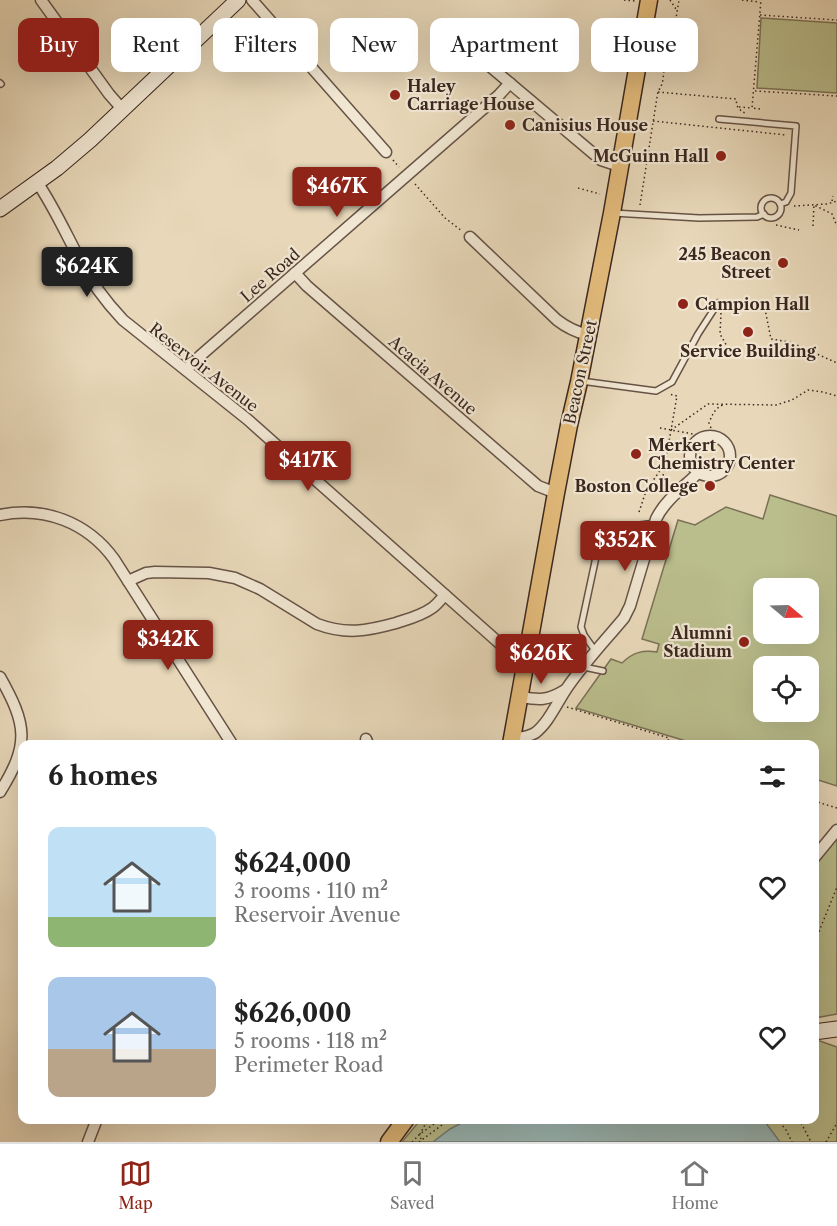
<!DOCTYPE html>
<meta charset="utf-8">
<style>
body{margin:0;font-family:"Libre Caslon Text",serif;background:#f6f6f6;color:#222;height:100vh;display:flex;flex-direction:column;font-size:22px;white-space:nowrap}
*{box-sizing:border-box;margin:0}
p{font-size:20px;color:#767676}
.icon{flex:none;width:33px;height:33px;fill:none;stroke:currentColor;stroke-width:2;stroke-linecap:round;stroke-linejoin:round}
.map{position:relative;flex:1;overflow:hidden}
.details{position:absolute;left:18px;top:740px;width:801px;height:384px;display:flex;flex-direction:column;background:#fff;border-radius:12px;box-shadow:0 6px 24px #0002}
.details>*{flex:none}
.guide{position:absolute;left:18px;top:18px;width:801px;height:54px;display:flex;gap:12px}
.needle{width:39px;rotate:109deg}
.controls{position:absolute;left:753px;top:578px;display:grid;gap:12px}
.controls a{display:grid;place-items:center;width:66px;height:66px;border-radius:12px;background:#fff;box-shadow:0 6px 24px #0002;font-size:30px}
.price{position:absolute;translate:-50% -51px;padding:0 14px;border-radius:6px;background:#8f2418;color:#fff;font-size:20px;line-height:39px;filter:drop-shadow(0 2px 3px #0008)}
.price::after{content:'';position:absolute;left:50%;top:36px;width:18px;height:14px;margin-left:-9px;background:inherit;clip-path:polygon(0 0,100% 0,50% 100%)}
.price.active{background:#222;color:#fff}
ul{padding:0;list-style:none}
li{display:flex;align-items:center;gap:18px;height:150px;padding:0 30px}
li span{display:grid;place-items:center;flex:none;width:168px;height:120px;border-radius:12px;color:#555}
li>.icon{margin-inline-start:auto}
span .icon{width:72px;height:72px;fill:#fffc;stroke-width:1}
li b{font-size:26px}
h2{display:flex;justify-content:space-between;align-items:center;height:72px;padding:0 30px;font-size:26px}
.tag{padding:0 21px;border-radius:12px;background:#fff;box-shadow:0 6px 24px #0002;font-size:21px;line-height:54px}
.tag.active{background:#8f2418;color:#fff}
.tab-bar{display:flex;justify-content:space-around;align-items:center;height:84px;border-top:2px solid #e0e0e0;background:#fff;font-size:16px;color:#767676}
.tab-bar a{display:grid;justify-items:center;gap:3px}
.tab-bar .active{color:#8f2418}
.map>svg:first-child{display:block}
.green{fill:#babd8c;stroke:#7a7256;stroke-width:1.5;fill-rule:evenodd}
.water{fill:#99b8b7;stroke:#737e7a;stroke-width:1.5}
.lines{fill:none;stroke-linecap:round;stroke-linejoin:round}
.lane-casing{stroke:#665346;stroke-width:8}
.street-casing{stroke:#665346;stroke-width:13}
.secondary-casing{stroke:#3a271f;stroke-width:17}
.primary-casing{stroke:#3a271f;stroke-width:19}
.path{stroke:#3a271f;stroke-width:1.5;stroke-dasharray:1.5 3;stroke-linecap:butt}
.lane{stroke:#f0e6d2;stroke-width:5}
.street{stroke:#f0e6d2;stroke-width:10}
.secondary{stroke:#f0e6d2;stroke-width:15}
.primary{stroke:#e4bc7c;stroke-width:16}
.poi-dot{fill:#8f2418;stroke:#f0e6d2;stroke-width:2}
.labels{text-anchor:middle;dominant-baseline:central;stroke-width:4.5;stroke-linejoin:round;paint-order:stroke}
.poi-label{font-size:16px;font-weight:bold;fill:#3a271f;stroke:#f0e6d2;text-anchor:start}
.street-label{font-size:16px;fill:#3a271f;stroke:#f0e6d2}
</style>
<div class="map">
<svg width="837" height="1142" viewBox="0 0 837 1142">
<rect width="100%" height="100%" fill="#e8d8b9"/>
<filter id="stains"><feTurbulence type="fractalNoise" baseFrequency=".00333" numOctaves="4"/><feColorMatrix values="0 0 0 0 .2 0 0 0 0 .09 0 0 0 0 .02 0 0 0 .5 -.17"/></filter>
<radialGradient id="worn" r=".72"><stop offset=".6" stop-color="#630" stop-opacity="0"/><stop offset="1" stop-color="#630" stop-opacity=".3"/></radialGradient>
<g class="green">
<polygon points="761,18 837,23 837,93 757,88"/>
<path d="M770 495 837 516V786L815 779 814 744H696L576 708 611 659 622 663C633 652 643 650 657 652L659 644 642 639 678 520 695 525 726 507 763 519ZM764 588H808V633H764ZM764 666H808V711H764Z"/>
<polygon points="837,837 837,1014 815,1018 815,865"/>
<polygon points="815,1040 817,1040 837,1047 837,1142 402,1142 421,1119 814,1119"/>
</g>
<polygon class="water" points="469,1119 763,1119 780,1142 433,1142 450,1129"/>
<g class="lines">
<defs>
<g id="lane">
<polyline points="0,83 1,84"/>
<polyline points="719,119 796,126 791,193 786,202 780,204"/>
<circle cx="771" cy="208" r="10"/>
<polyline points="613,213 699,218 757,217 764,214"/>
<polyline points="581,381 656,391 672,382 698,334 718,303"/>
<polyline points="596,652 584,635 581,627 596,557 607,542 640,525 655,523"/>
<polyline points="584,667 603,671"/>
</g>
<g id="street">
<polyline points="41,0 109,94 123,110"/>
<polyline points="252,0 386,152"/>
<polyline points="461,42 601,160 619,166"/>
<path d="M37 182C54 207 66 234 80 260 91 282 106 302 123 320L247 419 507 650 515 655 527 658"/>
<path d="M470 237 557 320C566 327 576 332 588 335"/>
<polyline points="295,273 307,286 538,486 556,493"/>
<polyline points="186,370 200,356 499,95 510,83"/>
<circle cx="710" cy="456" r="20"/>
<path d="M0 515C44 506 87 522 114 559L232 744"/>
<path d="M128 581 146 573 155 572 209 573 235 578 260 589 317 624C346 635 367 631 396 623 408 619 421 616 432 608 437 605 441 599 445 595"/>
<path d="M0 677C27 725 30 744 0 792"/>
<path d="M520 697C540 700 547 701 565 690"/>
<path d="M512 737C520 738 528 737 535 733 548 723 556 705 565 691 582 665 604 642 624 618L630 606 656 519C665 500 684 487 699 472"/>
<polyline points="366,739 368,744"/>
<polyline points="814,858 837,830"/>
<polyline points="88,1142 97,1119"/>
</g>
<g id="secondary">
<polyline points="0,209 57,168 90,140 238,0"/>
<polyline points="814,1032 837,1029"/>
</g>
<g id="primary">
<polyline points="511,744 556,493 569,425 579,382 612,213 649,0"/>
<polyline points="389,1142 406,1119"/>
</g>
</defs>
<use href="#lane" class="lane-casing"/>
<use href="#street" class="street-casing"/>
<use href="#secondary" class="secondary-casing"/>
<use href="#primary" class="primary-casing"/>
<g class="path">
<polyline points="624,0 635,1"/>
<polyline points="670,0 676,9"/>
<polyline points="742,0 760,2"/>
<polyline points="760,15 837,20"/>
<polyline points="755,91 837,96"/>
<polyline points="658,92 736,99 737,106 742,112 746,113"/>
<polyline points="739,107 752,108"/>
<polyline points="760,109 752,108 761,0"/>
<polyline points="653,121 786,135"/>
<polyline points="393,160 399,167"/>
<polyline points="415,184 445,218 462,231"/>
<polyline points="578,188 600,194"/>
<polyline points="832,201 833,196"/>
<path d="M640 205 658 91C667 81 660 66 670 55L679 0"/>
<polyline points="794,206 827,204 837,201"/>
<polyline points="776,225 799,230"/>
<polyline points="813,226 814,205 832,214 837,226"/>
<polyline points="724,306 727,307 765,309 771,339 790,342 837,363"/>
<polyline points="721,313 720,334 728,348"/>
<polyline points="660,428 693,434"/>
<path d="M711 428 709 423C712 415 715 408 723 405"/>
<polyline points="671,430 708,404 776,405 792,400 808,390 823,392 837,396"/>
<polyline points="667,488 664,484 663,476 677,396 669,394"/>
<polyline points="639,512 646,491 665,463"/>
<polyline points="546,663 559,663 572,657 577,658"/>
<polyline points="567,707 669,738 667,744"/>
<polyline points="814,801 837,808"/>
<polyline points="814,949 820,929 837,887"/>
<polyline points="777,1119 786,1130 792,1142"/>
<polyline points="799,1119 811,1142"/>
<polyline points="421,1139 420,1134 428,1119"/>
<polyline points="412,1142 420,1134 441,1119"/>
<polyline points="419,1142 450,1119"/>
<polyline points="826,1142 837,1123"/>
</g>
<use href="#lane" class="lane"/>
<use href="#street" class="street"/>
<use href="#secondary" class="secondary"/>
<use href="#primary" class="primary"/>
</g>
<g class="poi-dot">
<circle cx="395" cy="95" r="6"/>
<circle cx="510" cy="125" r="6"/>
<circle cx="721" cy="156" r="6"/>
<circle cx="783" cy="263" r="6"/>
<circle cx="683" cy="304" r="6"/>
<circle cx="748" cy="332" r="6"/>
<circle cx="636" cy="454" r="6"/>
<circle cx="710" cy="486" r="6"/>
<circle cx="744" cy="642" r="6"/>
</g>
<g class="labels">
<g class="poi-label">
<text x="407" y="86">Haley<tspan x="407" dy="18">Carriage House</tspan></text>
<text x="522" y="125">Canisius House</text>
<text x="709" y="156" text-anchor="end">McGuinn Hall</text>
<text x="771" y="254" text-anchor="end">245 Beacon<tspan x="771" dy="18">Street</tspan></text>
<text x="695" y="304">Campion Hall</text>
<text x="748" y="351" text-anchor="middle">Service Building</text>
<text x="648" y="445">Merkert<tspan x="648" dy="18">Chemistry Center</tspan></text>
<text x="698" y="486" text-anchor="end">Boston College</text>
<text x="732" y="633" text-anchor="end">Alumni<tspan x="732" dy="18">Stadium</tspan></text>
</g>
<g class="street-label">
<text transform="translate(270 275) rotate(-41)">Lee Road</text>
<text transform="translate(204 367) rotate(38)">Reservoir Avenue</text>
<text transform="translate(580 372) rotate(-78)">Beacon Street</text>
<text transform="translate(433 375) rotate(41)">Acacia Avenue</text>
</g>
</g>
<rect width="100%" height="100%" filter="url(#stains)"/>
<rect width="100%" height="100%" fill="url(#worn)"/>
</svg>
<div class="controls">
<a><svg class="needle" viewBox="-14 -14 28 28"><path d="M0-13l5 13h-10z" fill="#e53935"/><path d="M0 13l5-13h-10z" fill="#767676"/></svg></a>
<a><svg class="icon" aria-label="locate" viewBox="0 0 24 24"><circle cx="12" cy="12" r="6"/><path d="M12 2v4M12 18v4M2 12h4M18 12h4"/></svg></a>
</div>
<b class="price" style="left:337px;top:218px">$467K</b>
<b class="price active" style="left:87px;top:298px">$624K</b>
<b class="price" style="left:308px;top:492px">$417K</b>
<b class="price" style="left:625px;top:572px">$352K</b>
<b class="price" style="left:168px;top:671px">$342K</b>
<b class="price" style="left:541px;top:685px">$626K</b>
<div class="guide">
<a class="tag active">Buy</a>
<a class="tag">Rent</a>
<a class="tag">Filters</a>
<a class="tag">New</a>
<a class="tag">Apartment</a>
<a class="tag">House</a>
</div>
<section class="details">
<h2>6 homes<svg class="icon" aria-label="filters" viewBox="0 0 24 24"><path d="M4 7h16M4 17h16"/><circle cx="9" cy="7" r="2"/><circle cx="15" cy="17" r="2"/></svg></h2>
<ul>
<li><span style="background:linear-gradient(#bfe0f5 75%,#8fb573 0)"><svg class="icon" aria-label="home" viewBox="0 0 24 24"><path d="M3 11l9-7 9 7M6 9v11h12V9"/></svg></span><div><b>$624,000</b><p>3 rooms · 110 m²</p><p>Reservoir Avenue</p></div><svg class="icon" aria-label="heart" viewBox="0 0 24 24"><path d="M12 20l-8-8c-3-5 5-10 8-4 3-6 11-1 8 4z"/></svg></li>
<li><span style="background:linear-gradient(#a9c7e8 60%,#b9a48a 0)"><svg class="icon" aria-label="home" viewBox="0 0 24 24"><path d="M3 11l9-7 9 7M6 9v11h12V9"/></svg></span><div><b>$626,000</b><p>5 rooms · 118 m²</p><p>Perimeter Road</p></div><svg class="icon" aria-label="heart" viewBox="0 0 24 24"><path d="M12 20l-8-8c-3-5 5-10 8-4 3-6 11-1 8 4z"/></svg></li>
</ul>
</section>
</div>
<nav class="tab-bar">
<a class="active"><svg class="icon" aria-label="map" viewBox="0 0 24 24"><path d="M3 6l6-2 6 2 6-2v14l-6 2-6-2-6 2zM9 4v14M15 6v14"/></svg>Map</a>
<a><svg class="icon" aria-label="saved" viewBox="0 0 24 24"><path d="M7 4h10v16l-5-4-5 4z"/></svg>Saved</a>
<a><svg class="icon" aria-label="home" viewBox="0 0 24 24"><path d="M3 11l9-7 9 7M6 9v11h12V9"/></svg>Home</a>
</nav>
